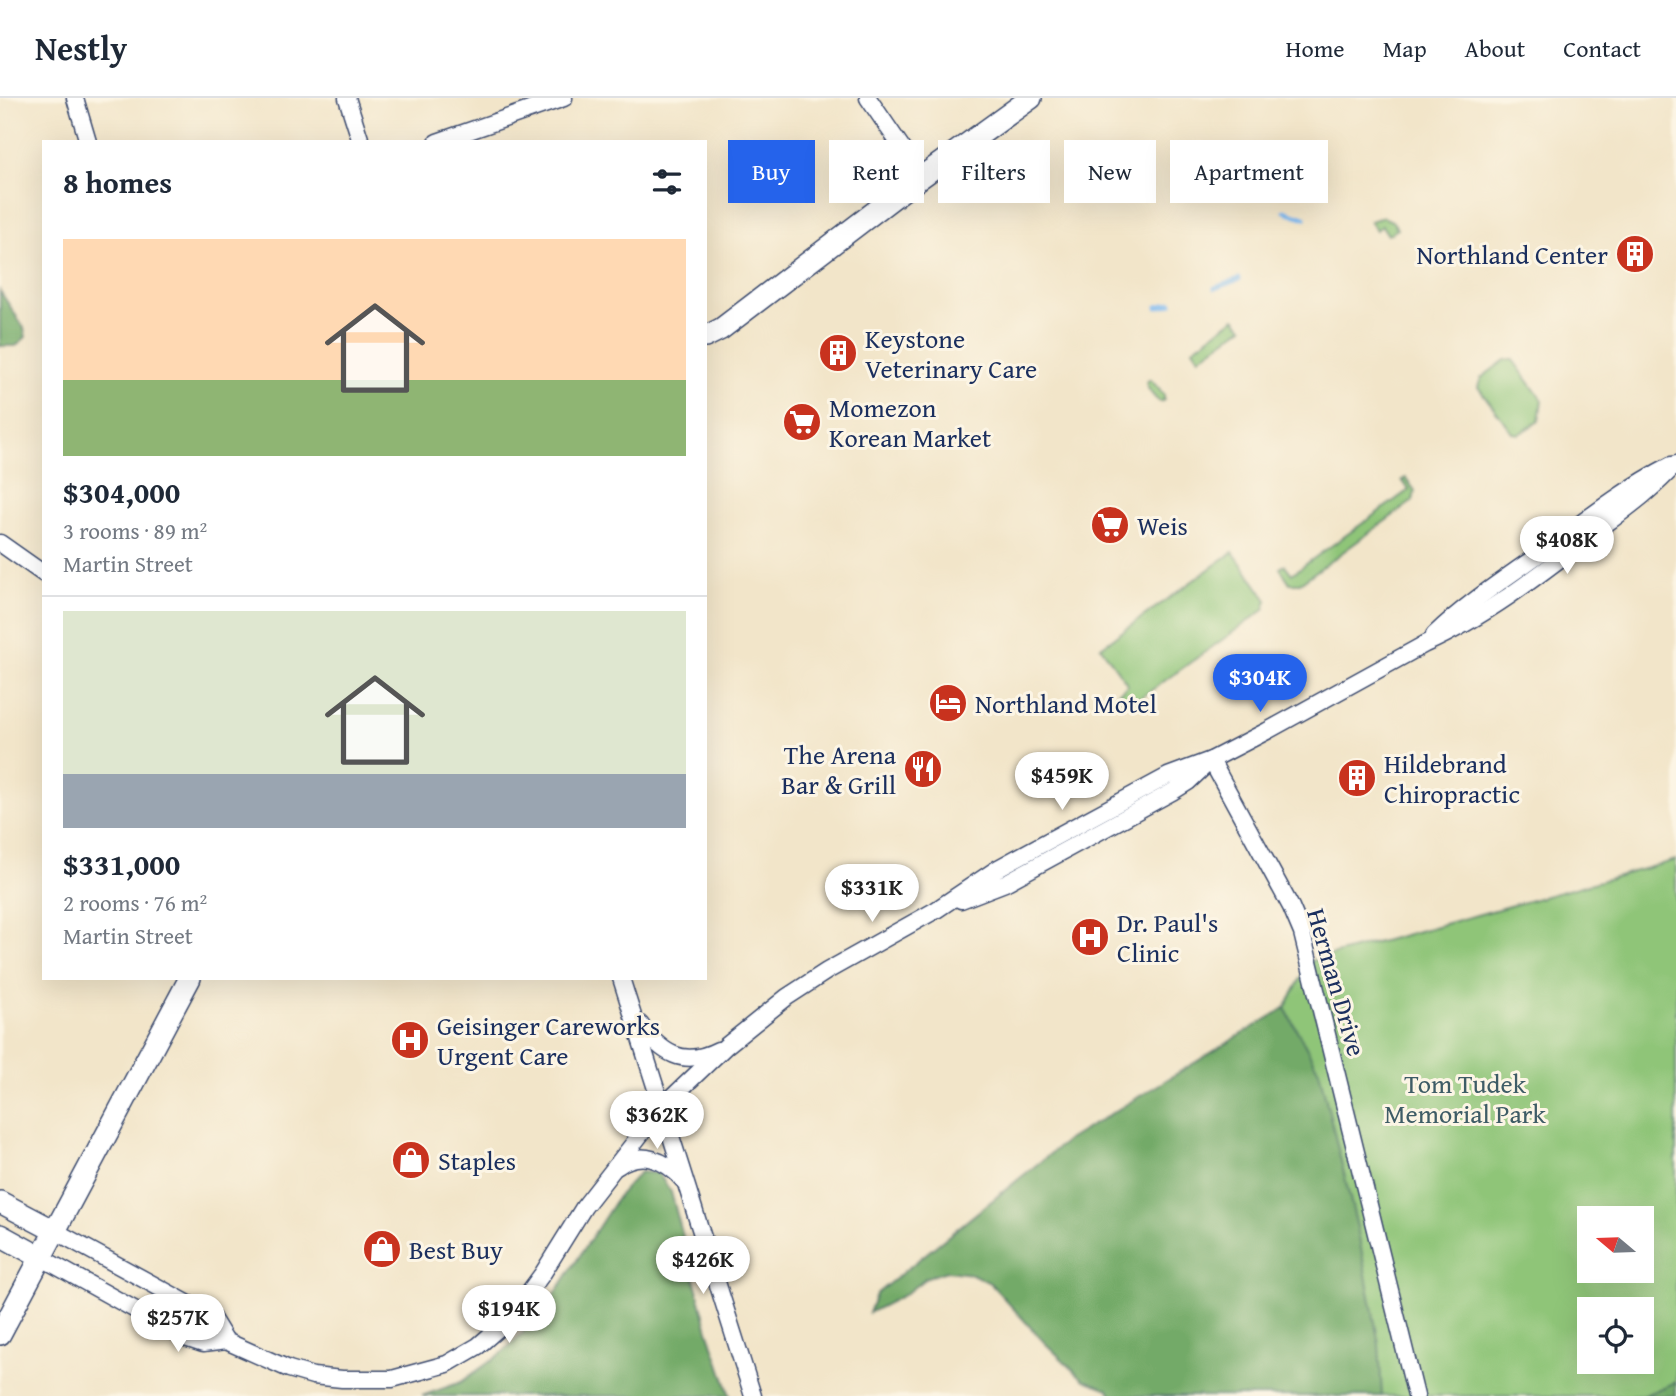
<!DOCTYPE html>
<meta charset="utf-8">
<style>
body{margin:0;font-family:"Gentium Book Plus",serif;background:#f6f6f7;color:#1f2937;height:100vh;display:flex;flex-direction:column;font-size:26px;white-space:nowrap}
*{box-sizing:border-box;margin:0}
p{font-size:23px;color:#747a83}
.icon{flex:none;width:38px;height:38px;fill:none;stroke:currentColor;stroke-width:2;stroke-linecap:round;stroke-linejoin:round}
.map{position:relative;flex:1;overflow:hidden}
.side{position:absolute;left:42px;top:42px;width:665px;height:840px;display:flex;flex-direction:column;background:#fff;border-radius:0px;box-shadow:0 7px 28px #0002}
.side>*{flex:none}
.top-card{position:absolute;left:728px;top:42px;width:665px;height:63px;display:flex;gap:14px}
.needle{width:46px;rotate:289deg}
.buttons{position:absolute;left:1577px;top:1108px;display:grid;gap:14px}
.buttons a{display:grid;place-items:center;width:77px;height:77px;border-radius:0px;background:#fff;box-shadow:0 7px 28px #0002;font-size:35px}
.price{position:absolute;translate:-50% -60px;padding:0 16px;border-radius:24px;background:#fff;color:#222;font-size:23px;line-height:46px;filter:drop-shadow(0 2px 4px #0008)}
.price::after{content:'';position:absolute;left:50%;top:42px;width:21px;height:16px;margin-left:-10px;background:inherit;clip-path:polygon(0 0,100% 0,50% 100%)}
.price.active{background:#2563eb;color:#fff}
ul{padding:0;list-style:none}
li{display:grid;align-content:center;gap:14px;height:371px;padding:0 21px}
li+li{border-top:2px solid #e0e1e3}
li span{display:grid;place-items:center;height:217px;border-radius:0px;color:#555}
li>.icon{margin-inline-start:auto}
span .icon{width:126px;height:126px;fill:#fffc;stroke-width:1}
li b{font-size:30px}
h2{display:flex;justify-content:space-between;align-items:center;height:84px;padding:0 21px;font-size:30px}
.pill{padding:0 24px;border-radius:0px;background:#fff;box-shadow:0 7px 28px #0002;font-size:24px;line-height:63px}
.pill.active{background:#2563eb;color:#fff}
header{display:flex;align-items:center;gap:42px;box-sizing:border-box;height:98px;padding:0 35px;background:#fff;border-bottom:2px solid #e0e1e3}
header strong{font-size:33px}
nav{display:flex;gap:38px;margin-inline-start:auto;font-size:24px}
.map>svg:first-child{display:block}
.green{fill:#8fc578;stroke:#557a6b;stroke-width:2;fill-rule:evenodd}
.forest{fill:#73aa68;stroke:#476c63;stroke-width:2}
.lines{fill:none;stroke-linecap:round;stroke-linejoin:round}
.stream{stroke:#7ebaf0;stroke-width:5}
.minor-casing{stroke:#3b4a6e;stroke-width:19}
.major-casing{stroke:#3b4a6e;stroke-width:24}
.minor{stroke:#fff;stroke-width:16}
.major{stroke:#fff;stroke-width:21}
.labels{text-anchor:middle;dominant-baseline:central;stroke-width:6;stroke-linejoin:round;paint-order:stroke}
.poi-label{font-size:26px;fill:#1b2f5e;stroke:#fcf5e5;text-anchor:start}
.street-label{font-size:26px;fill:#1b2f5e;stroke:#fcf5e5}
.park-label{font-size:26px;fill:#3e5c66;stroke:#fcf5e5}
</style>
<header>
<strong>Nestly</strong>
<nav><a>Home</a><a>Map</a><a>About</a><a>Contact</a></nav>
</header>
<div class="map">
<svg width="1676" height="1298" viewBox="0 0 1676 1298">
<rect width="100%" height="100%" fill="#fcf5e5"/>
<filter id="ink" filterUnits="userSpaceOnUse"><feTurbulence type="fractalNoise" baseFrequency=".0143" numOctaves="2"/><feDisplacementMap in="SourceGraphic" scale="14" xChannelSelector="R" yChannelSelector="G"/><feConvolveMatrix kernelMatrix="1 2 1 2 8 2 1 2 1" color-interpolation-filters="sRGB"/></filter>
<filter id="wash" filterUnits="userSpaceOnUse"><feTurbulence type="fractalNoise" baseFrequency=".00686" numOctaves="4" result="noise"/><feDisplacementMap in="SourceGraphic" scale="28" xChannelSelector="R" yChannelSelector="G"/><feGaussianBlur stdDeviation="1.57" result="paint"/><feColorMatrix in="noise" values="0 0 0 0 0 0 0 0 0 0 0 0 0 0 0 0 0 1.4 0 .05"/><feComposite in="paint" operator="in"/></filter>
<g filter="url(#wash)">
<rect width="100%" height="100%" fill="#f2e5c9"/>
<g class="green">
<polygon points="1383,119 1392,123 1398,131 1388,137 1382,128 1376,132 1370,123"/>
<polygon points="1235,220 1243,229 1199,260 1193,251"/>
<polygon points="1505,262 1513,262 1542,302 1539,323 1519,336 1513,335 1478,289 1481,280"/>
<path d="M1149 282 1152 283 1164 297V302L1160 304C1154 300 1148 292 1146 285Z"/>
<polygon points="1406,380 1415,393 1413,403 1300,485 1290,485 1280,470 1285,467 1292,476 1409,392 1402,382"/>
<polygon points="1233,454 1267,502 1264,512 1135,604 1124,603 1118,595 1128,587 1101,549"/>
<path d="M1676 762V1298H1352L1273 936 1285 910 1310 863ZM1589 1120H1642V1172H1589ZM1589 1211H1642V1264H1589Z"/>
</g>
<g class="forest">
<polygon points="0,193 24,230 26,239 16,248 0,248"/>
<polygon points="1285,910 1319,973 1357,1129 1379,1246 1382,1298 1113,1298 1108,1291 1084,1282 1045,1245 990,1185 972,1176 947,1173 927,1179 904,1197 869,1215 876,1196 1066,1043"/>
<polygon points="640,1074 658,1075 671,1094 708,1232 730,1298 422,1298 461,1284 502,1255 542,1216 619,1097"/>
<polygon points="1676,1284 1676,1298 1642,1298"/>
</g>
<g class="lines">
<g class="stream">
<polyline points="1285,113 1305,120"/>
<polyline points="1215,190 1239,181"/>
<polyline points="1158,209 1172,205"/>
</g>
</g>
</g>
<g filter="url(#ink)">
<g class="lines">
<defs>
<g id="minor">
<polyline points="75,0 88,44"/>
<polyline points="347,0 361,44"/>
<polyline points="868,0 922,79"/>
<polyline points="437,44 564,0"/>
<polyline points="0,445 44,476"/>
<path d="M1434 537C1466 506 1504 481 1541 455 1583 424 1624 391 1671 367"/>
<polyline points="1211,662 1291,809 1302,835 1416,1298"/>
<polyline points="961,802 1005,785 1172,694 1188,684 1207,666"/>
<polyline points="621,880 753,1298"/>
<path d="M640 926C661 955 683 970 718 952"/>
<path d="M618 1068C641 1051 666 1062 683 1082"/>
<polyline points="55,1133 200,1212 212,1220 226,1243"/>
<path d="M40 1159 188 1241 203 1246 226 1243 289 1271 313 1278 342 1281H392L447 1266 478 1248 510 1220 543 1175 584 1109 662 1009 726 948 787 899 827 873 936 812 1000 769 1168 678 1211 662 1267 633 1425 546C1485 519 1538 478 1590 438 1620 415 1650 395 1676 366"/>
</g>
<g id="major">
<polyline points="705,239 721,231 902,93 1031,0"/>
<polyline points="0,1104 55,1133"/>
<polyline points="0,1137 40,1159"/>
<polyline points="0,1236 190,880"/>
</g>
</defs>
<use href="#minor" class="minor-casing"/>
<use href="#major" class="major-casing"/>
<use href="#minor" class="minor"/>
<use href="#major" class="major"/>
</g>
</g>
<defs>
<symbol id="building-disc" viewBox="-11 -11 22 22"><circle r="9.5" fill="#c8321e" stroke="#fcf5e5"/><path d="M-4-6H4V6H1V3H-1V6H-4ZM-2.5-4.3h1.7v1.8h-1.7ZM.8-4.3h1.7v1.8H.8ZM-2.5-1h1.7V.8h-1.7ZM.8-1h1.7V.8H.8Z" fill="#fff"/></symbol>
<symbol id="supermarket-disc" viewBox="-11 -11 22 22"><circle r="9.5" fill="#c8321e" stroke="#fcf5e5"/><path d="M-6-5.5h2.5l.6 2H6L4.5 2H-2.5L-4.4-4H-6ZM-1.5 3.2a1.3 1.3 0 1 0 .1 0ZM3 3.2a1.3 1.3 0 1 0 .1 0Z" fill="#fff"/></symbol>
<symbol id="hotel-disc" viewBox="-11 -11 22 22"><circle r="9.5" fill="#c8321e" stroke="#fcf5e5"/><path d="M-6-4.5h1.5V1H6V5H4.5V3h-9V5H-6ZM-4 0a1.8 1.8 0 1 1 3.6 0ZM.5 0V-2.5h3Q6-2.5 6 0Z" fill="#fff"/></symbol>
<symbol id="restaurant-disc" viewBox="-11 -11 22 22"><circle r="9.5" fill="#c8321e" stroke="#fcf5e5"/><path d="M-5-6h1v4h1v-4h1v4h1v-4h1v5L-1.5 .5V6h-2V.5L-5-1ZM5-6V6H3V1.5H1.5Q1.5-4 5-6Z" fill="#fff"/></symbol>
<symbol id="hospital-disc" viewBox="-11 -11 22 22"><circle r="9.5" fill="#c8321e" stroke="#fcf5e5"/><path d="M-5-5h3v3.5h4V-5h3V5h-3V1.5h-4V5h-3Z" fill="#fff"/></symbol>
<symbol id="shop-disc" viewBox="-11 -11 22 22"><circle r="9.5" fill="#c8321e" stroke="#fcf5e5"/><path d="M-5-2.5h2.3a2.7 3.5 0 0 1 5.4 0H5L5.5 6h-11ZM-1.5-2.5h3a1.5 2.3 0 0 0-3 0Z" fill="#fff"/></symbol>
</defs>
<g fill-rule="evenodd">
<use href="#building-disc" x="1613" y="134" width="44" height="44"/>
<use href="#building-disc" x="816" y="233" width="44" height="44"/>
<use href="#supermarket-disc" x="780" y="302" width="44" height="44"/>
<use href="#supermarket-disc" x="1088" y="405" width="44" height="44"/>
<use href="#hotel-disc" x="926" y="583" width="44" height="44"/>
<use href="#restaurant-disc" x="901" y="649" width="44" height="44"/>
<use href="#building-disc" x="1335" y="658" width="44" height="44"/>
<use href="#hospital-disc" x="1068" y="817" width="44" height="44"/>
<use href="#hospital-disc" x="388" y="920" width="44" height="44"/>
<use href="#shop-disc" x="389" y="1040" width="44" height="44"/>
<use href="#shop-disc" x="360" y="1129" width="44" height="44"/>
</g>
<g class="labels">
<g class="poi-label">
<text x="1608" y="156" text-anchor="end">Northland Center</text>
<text x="865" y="240">Keystone<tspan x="865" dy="30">Veterinary Care</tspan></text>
<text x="829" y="309">Momezon<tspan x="829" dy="30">Korean Market</tspan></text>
<text x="1137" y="427">Weis</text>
<text x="975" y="605">Northland Motel</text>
<text x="896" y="656" text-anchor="end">The Arena<tspan x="896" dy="30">Bar &amp; Grill</tspan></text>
<text x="1384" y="665">Hildebrand<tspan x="1384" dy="30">Chiropractic</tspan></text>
<text x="1117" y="824">Dr. Paul's<tspan x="1117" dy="30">Clinic</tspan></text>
<text x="437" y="927">Geisinger Careworks<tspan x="437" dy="30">Urgent Care</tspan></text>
<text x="438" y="1062">Staples</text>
<text x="409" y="1151">Best Buy</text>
</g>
<g class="street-label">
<text transform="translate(1337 884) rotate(74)">Herman Drive</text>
</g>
<g class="park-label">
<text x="1465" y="985">Tom Tudek<tspan x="1465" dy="30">Memorial Park</tspan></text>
</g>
</g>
</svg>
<div class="buttons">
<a><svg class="needle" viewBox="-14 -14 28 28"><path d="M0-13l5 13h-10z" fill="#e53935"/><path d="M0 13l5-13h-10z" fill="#747a83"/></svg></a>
<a><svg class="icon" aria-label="locate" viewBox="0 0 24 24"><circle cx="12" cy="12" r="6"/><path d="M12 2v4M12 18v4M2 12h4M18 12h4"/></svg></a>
</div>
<b class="price" style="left:1567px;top:478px">$408K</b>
<b class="price active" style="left:1260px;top:616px">$304K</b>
<b class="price" style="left:1062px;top:714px">$459K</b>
<b class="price" style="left:872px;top:826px">$331K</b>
<b class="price" style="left:657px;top:1053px">$362K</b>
<b class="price" style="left:703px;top:1198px">$426K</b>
<b class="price" style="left:509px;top:1247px">$194K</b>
<b class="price" style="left:178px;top:1256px">$257K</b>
<div class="top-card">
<a class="pill active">Buy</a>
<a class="pill">Rent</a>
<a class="pill">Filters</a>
<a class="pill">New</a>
<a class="pill">Apartment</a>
</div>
<section class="side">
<h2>8 homes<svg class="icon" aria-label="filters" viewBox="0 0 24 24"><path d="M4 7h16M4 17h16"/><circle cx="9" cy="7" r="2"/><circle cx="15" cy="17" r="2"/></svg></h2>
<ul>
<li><span style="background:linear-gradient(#ffd9b3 65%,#8fb573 0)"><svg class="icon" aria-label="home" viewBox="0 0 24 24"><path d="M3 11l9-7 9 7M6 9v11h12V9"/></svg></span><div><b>$304,000</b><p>3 rooms · 89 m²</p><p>Martin Street</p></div></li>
<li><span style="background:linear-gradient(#dfe7d0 75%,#9aa5b1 0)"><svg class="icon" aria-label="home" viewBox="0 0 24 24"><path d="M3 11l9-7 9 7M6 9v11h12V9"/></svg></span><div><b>$331,000</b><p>2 rooms · 76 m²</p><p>Martin Street</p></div></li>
</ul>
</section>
</div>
